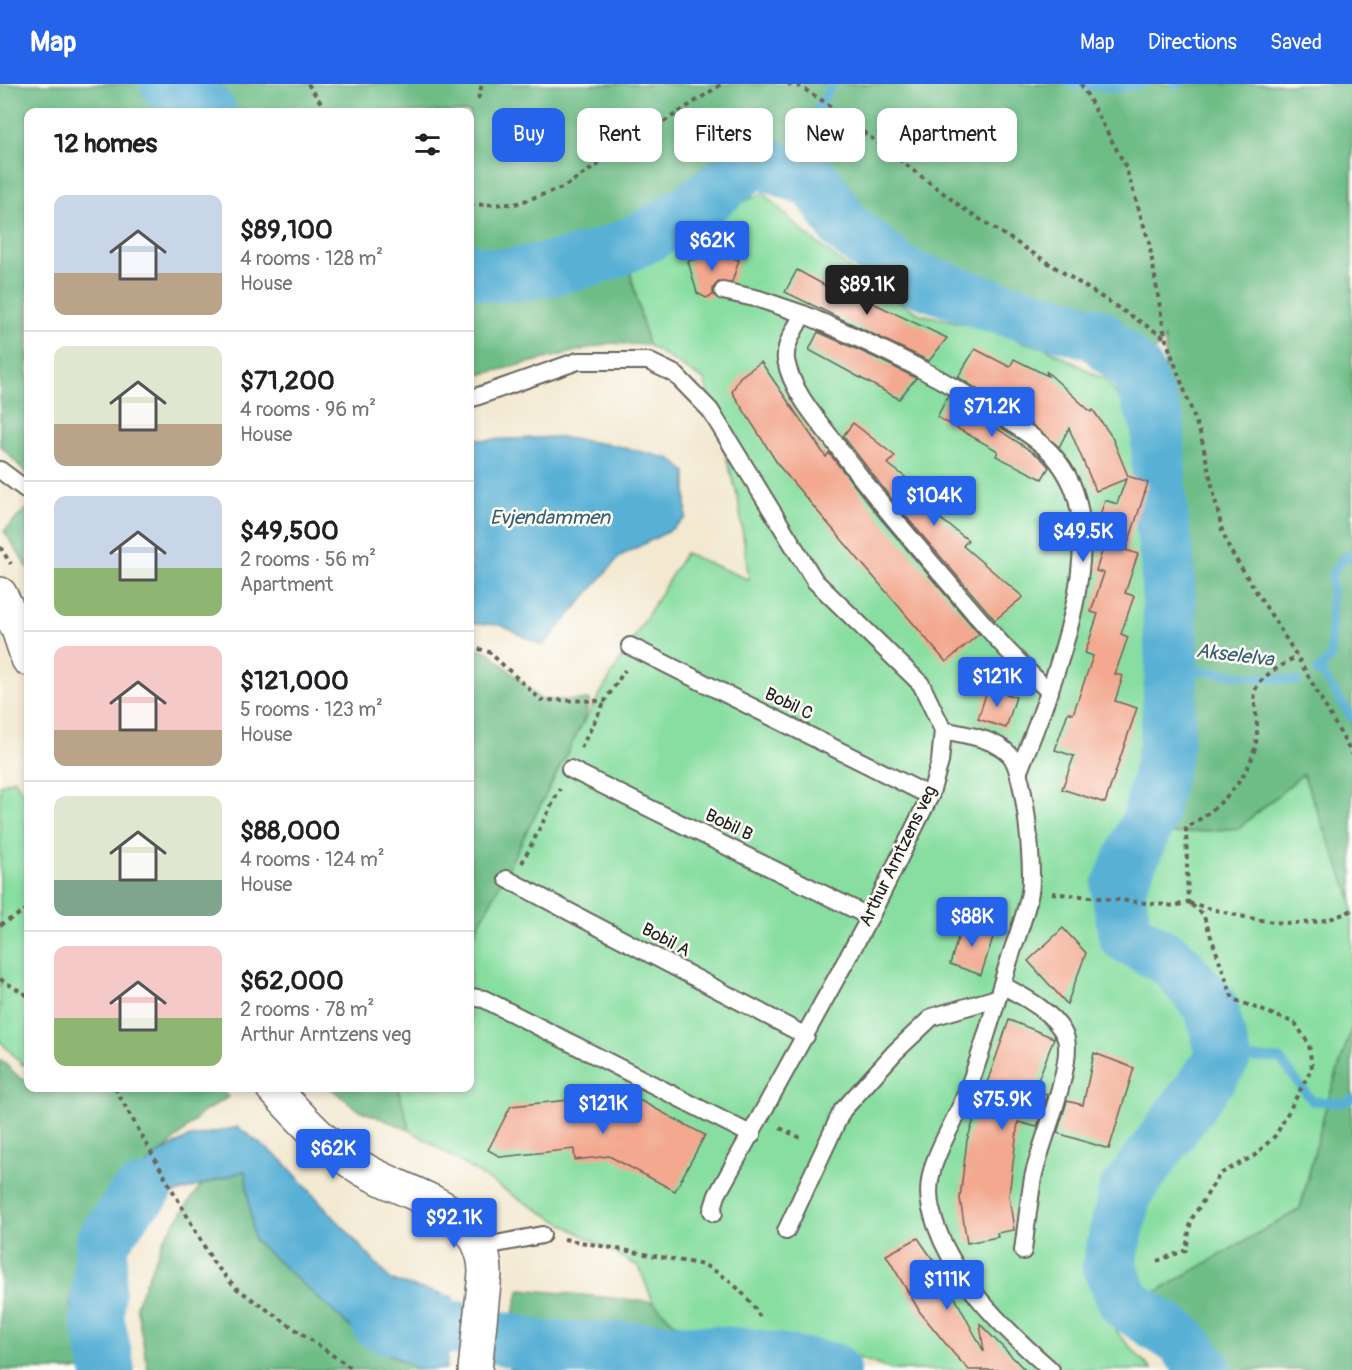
<!DOCTYPE html>
<meta charset="utf-8">
<style>
body{margin:0;font-family:Pangolin,sans-serif;background:#f6f6f6;color:#202124;height:100vh;display:flex;flex-direction:column;font-size:22px;white-space:nowrap}
*{box-sizing:border-box;margin:0}
p{font-size:20px;color:#757577}
.icon{flex:none;width:33px;height:33px;fill:none;stroke:currentColor;stroke-width:2;stroke-linecap:round;stroke-linejoin:round}
.map{position:relative;flex:1;overflow:hidden}
.panel{position:absolute;left:24px;top:24px;width:450px;height:984px;display:flex;flex-direction:column;background:#fff;border-radius:12px;box-shadow:0 3px 9px #0003}
.panel>*{flex:none}
.guide{position:absolute;left:492px;top:24px;width:570px;height:54px;display:flex;gap:12px}
.price{position:absolute;translate:-50% -51px;padding:0 14px;border-radius:6px;background:#2563eb;color:#fff;font-size:20px;line-height:39px;filter:drop-shadow(0 2px 3px #0008)}
.price::after{content:'';position:absolute;left:50%;top:36px;width:18px;height:14px;margin-left:-9px;background:inherit;clip-path:polygon(0 0,100% 0,50% 100%)}
.price.on{background:#222;color:#fff}
ul{padding:0;list-style:none}
li{display:flex;align-items:center;gap:18px;height:150px;padding:0 30px}
li+li{border-top:2px solid #e0e0e0}
li span{display:grid;place-items:center;flex:none;width:168px;height:120px;border-radius:12px;color:#555}
li>.icon{margin-inline-start:auto}
span .icon{width:72px;height:72px;fill:#fffc;stroke-width:1}
li b{font-size:26px}
h2{display:flex;justify-content:space-between;align-items:center;height:72px;padding:0 30px;font-size:26px}
.chip{padding:0 21px;border-radius:12px;background:#fff;box-shadow:0 3px 9px #0003;font-size:21px;line-height:54px}
.chip.on{background:#2563eb;color:#fff}
header{display:flex;align-items:center;gap:36px;box-sizing:border-box;height:84px;padding:0 30px;background:#2563eb;color:#fff}
header strong{font-size:28px}
nav{display:flex;gap:33px;margin-inline-start:auto;font-size:21px}
.map>svg:first-child{display:block}
.green{fill:#88dea1;stroke:#527d5e;stroke-width:1.5}
.forest{fill:#6ebd87;stroke:#456c52;stroke-width:1.5}
.water{fill:#58b0d5;stroke:#3a6678;stroke-width:1.5}
.lines{fill:none;stroke-linecap:round;stroke-linejoin:round}
.stream{stroke:#58b0d5;stroke-width:9}
.river{stroke:#58b0d5;stroke-width:54}
.building{fill:#f3a88f}
.service-casing{stroke:#67635b;stroke-width:20}
.minor-casing{stroke:#67635b;stroke-width:36}
.path{stroke:#67635b;stroke-width:4;stroke-dasharray:4.5 4.5;stroke-linecap:butt}
.service{stroke:#fff;stroke-width:16}
.minor{stroke:#fff;stroke-width:33}
.labels{text-anchor:middle;dominant-baseline:central;stroke-width:5;stroke-linejoin:round;paint-order:stroke}
.street-label{font-size:18px;fill:#1c1c1c;stroke:#fdfcf7}
.water-label{font-size:20px;font-style:italic;fill:#375f6f;stroke:#fdfcf7}
</style>
<header>
<strong>Map</strong>
<nav><a>Map</a><a>Directions</a><a>Saved</a></nav>
</header>
<div class="map">
<svg width="1352" height="1286" viewBox="0 0 1352 1286">
<rect width="100%" height="100%" fill="#fdfcf7"/>
<filter id="ink" filterUnits="userSpaceOnUse"><feTurbulence type="fractalNoise" baseFrequency=".0167" numOctaves="2"/><feDisplacementMap in="SourceGraphic" scale="12" xChannelSelector="R" yChannelSelector="G"/><feConvolveMatrix kernelMatrix="1 2 1 2 8 2 1 2 1" color-interpolation-filters="sRGB"/></filter>
<filter id="wash" filterUnits="userSpaceOnUse"><feTurbulence type="fractalNoise" baseFrequency=".008" numOctaves="4" result="noise"/><feDisplacementMap in="SourceGraphic" scale="24" xChannelSelector="R" yChannelSelector="G"/><feGaussianBlur stdDeviation="1.35" result="paint"/><feColorMatrix in="noise" values="0 0 0 0 0 0 0 0 0 0 0 0 0 0 0 0 0 1.4 0 .05"/><feComposite in="paint" operator="in"/></filter>
<g filter="url(#wash)">
<rect width="100%" height="100%" fill="#f3e8d0"/>
<g class="green">
<polygon points="763,109 807,151 871,202 920,230 997,247 1022,258 1046,264 1106,296 1127,325 1144,362 1148,400 1146,440 1158,544 1159,592 1124,746 1175,750 1239,744 1303,690 1352,816 1352,943 1326,1023 1300,1125 1156,1208 1096,1217 1120,1252 1152,1286 892,1286 826,1262 780,1250 702,1253 674,1239 653,1218 639,1183 519,1115 410,1046 398,1004 470,1004 470,858 582,640 685,469 749,496 738,414 704,296 648,261 626,171"/>
<polygon points="14,695 28,717 28,979 23,981 0,957 0,701"/>
</g>
<g class="forest">
<polygon points="0,0 141,0 183,28 28,28 28,391 0,361"/>
<polygon points="187,0 1352,0 1352,816 1303,690 1239,744 1166,750 1192,607 1178,470 1181,402 1175,333 1165,291 1165,254 1141,285 1097,248 905,188 846,142 816,95 754,71 705,111 656,143 578,173 498,189 470,180 470,28 217,28 194,11"/>
<polygon points="626,171 648,261 610,259 470,293 470,191 493,199"/>
<polygon points="26,425 28,426 28,484 4,447"/>
<polygon points="470,562 489,568 541,616 590,616 582,640 470,858"/>
<polygon points="1352,943 1352,1286 1230,1286 1201,1248 1156,1208 1300,1125 1326,1023"/>
<polygon points="0,975 22,996 28,994 28,1004 220,1004 228,1013 202,1029 127,1103 87,1149 70,1221 85,1286 0,1286"/>
<polygon points="330,1004 398,1004 410,1046 359,1026"/>
<polygon points="245,1087 369,1260 420,1286 148,1286 136,1221 164,1154 202,1100"/>
<polygon points="520,1205 653,1218 674,1239 702,1253 694,1286 510,1286 512,1234"/>
</g>
<g class="water">
<polygon points="470,353 483,356 558,353 613,361 671,375 686,388 686,434 669,447 620,472 543,562 501,541 470,539"/>
<polygon points="238,1043 282,1076 392,1197 453,1213 446,1285 420,1286 369,1260 254,1156 245,1087 173,1110 122,1166 97,1232 102,1158 127,1103 153,1073 187,1054"/>
</g>
<g class="lines">
<g class="stream">
<polyline points="1070,0 1116,4 1143,0"/>
<polyline points="1175,0 1179,0"/>
<polyline points="784,87 832,0"/>
<polyline points="1172,573 1188,586 1297,597"/>
<polyline points="1320,586 1352,634"/>
<polyline points="1317,588 1331,573 1332,490 1343,474 1352,471"/>
<polyline points="1224,973 1280,975 1312,1017 1343,1019 1352,1015"/>
</g>
<g class="river">
<polyline points="167,0 210,28"/>
<path d="M470 186C500 195 511 191 542 186 632 173 686 131 755 76L815 98 845 143 904 191 994 222 1096 250 1136 286 1158 340 1159 411 1167 477 1172 581 1166 663 1149 735 1118 804 1125 851 1173 878 1211 923 1224 973 1125 1109 1109 1182 1126 1220 1182 1256 1205 1286"/>
<polyline points="378,1239 386,1243 459,1244 543,1264 649,1265 750,1271 833,1286"/>
<polyline points="108,1286 97,1232 102,1158 134,1114 144,1108"/>
</g>
</g>
<g id="blocks">
<g class="building">
<polygon points="717,169 739,176 732,198 719,197 713,204 713,211 706,214 697,209 688,177"/>
<polygon points="797,186 826,202 827,200 855,214 856,211 947,254 929,277 785,208"/>
<polygon points="818,248 876,274 916,294 899,315 809,266"/>
<polygon points="975,265 1010,283 1014,275 1048,292 1046,287 1091,328 1093,326 1112,353 1128,392 1148,399 1126,466 1138,470 1125,509 1134,512 1121,550 1128,553 1115,590 1123,592 1115,617 1137,624 1105,719 1062,705 1074,672 1055,666 1068,628 1073,630 1093,572 1085,569 1098,530 1091,528 1104,489 1096,487 1108,448 1096,444 1105,416 1117,420 1126,395 1096,407 1069,344 1059,363 1030,339 958,293"/>
<polygon points="761,278 826,373 829,369 880,434 979,550 946,578 779,382 732,308 740,293"/>
<polygon points="948,312 1040,373 1049,383 1042,395 996,372 998,367 937,333"/>
<polygon points="853,339 895,372 888,380 917,402 914,405 941,426 937,432 968,456 963,462 1023,513 995,536 896,421 843,352"/>
<polygon points="988,604 1016,613 1006,644 978,635"/>
<polygon points="963,837 995,847 981,891 950,880"/>
<polygon points="1063,844 1086,869 1067,920 1028,877"/>
<polygon points="1009,936 1054,954 1034,1007 1047,1011 1037,1043 1018,1038 1009,1112 1014,1146 997,1149 998,1153 967,1159 960,1114 967,1056"/>
<polygon points="1094,969 1134,984 1109,1065 1057,1049 1067,1017 1083,1021"/>
<polygon points="628,1010 705,1051 675,1107 609,1072 575,1076 574,1065 501,1073 488,1066 511,1022"/>
<polygon points="918,1154 942,1189 984,1268 980,1240 1025,1286 969,1286 954,1270 920,1228 886,1171"/>
</g>
</g>
</g>
<g filter="url(#ink)">
<use href="#blocks" fill-opacity="0" stroke="#67635b" stroke-width="1.5"/>
<g class="lines">
<defs>
<g id="service">
<polyline points="723,207 759,215 803,230"/>
<polyline points="470,315 578,277 648,277 675,290 710,326 815,497 921,600 943,646 940,678 930,712 870,833 717,1111 712,1127 714,1129"/>
<polyline points="0,386 28,407"/>
<polyline points="630,562 930,712"/>
<path d="M943 646C965 651 995 654 1010 671 1025 686 1034 785 1030 808 1026 831 1016 854 1009 877 995 921 983 967 966 1010 952 1047 921 1083 931 1125 948 1192 1001 1242 1051 1286"/>
<polyline points="570,685 870,833"/>
<path d="M1019 687C1048 612 1105 479 1072 401 1067 390 1060 379 1052 370 1039 356 1022 346 1005 335 943 293 872 259 803 230 796 244 784 260 786 276 791 305 815 333 832 355 868 405 907 451 947 497 980 536 1012 574 1050 608"/>
<polyline points="507,795 806,952"/>
<path d="M1002 901C1024 913 1054 928 1065 952 1076 977 1039 1063 1033 1094 1029 1118 1026 1143 1023 1167"/>
<polyline points="470,913 484,915 752,1051"/>
<polyline points="786,1147 842,1027 895,968 932,933 997,914"/>
<polyline points="481,1163 542,1151"/>
</g>
<g id="minor">
<polyline points="0,510 18,545 28,575"/>
<path d="M273 1004C300 1033 326 1063 361 1084 406 1112 485 1122 485 1189L475 1286"/>
</g>
</defs>
<use href="#service" class="service-casing"/>
<use href="#minor" class="minor-casing"/>
<g class="path">
<polyline points="308,0 327,28"/>
<polyline points="788,0 801,3 823,17 964,125 1164,253"/>
<polyline points="1081,0 1125,81 1149,158 1165,253 1201,352 1222,446 1230,466 1297,572 1352,670"/>
<polyline points="478,15 482,0"/>
<polyline points="470,121 515,120 562,104 722,0"/>
<polyline points="0,463 11,480"/>
<polyline points="470,562 489,568 541,616 605,617 625,586"/>
<polyline points="581,664 605,617"/>
<polyline points="522,779 560,705"/>
<path d="M1052 809 1175 822 1188 818 1186 744C1220 724 1256 690 1257 648 1258 638 1253 615 1255 607 1260 591 1284 581 1297 572"/>
<path d="M1189 819C1241 832 1301 853 1352 826"/>
<polyline points="0,841 28,825"/>
<polyline points="0,895 28,912"/>
<polyline points="115,1004 213,1178 236,1204 354,1286"/>
<polyline points="780,1044 803,1055"/>
<path d="M564 1155 704 1181C728 1193 746 1209 760 1233"/>
<polyline points="1157,1177 1186,1166 1191,1136 1220,1090 1254,1072 1276,1051 1312,984 1309,960 1295,939 1233,915 1203,830 1188,818"/>
</g>
<use href="#service" class="service"/>
<use href="#minor" class="minor"/>
</g>
</g>
<g class="labels">
<g class="street-label">
<text transform="translate(789 620) rotate(26)">Bobil C</text>
<text transform="translate(729 741) rotate(26)">Bobil B</text>
<text transform="translate(898 772) rotate(-64)">Arthur Arntzens veg</text>
<text transform="translate(666 856) rotate(28)">Bobil A</text>
</g>
<g class="water-label">
<text x="550" y="433">Evjendammen</text>
<text transform="translate(1235 571) rotate(7)">Akselelva</text>
</g>
</g>
</svg>
<b class="price" style="left:712px;top:188px">$62K</b>
<b class="price on" style="left:867px;top:232px">$89.1K</b>
<b class="price" style="left:992px;top:354px">$71.2K</b>
<b class="price" style="left:934px;top:443px">$104K</b>
<b class="price" style="left:1083px;top:479px">$49.5K</b>
<b class="price" style="left:997px;top:624px">$121K</b>
<b class="price" style="left:972px;top:864px">$88K</b>
<b class="price" style="left:1002px;top:1047px">$75.9K</b>
<b class="price" style="left:603px;top:1051px">$121K</b>
<b class="price" style="left:333px;top:1096px">$62K</b>
<b class="price" style="left:454px;top:1165px">$92.1K</b>
<b class="price" style="left:947px;top:1227px">$111K</b>
<div class="guide">
<a class="chip on">Buy</a>
<a class="chip">Rent</a>
<a class="chip">Filters</a>
<a class="chip">New</a>
<a class="chip">Apartment</a>
</div>
<section class="panel">
<h2>12 homes<svg class="icon" aria-label="filters" viewBox="0 0 24 24"><path d="M4 7h16M4 17h16"/><circle cx="9" cy="7" r="2"/><circle cx="15" cy="17" r="2"/></svg></h2>
<ul>
<li><span style="background:linear-gradient(#c9d6e8 65%,#b9a48a 0)"><svg class="icon" aria-label="home" viewBox="0 0 24 24"><path d="M3 11l9-7 9 7M6 9v11h12V9"/></svg></span><div><b>$89,100</b><p>4 rooms · 128 m²</p><p>House</p></div></li>
<li><span style="background:linear-gradient(#dfe7d0 65%,#b9a48a 0)"><svg class="icon" aria-label="home" viewBox="0 0 24 24"><path d="M3 11l9-7 9 7M6 9v11h12V9"/></svg></span><div><b>$71,200</b><p>4 rooms · 96 m²</p><p>House</p></div></li>
<li><span style="background:linear-gradient(#c9d6e8 60%,#8fb573 0)"><svg class="icon" aria-label="home" viewBox="0 0 24 24"><path d="M3 11l9-7 9 7M6 9v11h12V9"/></svg></span><div><b>$49,500</b><p>2 rooms · 56 m²</p><p>Apartment</p></div></li>
<li><span style="background:linear-gradient(#f6c9c9 70%,#b9a48a 0)"><svg class="icon" aria-label="home" viewBox="0 0 24 24"><path d="M3 11l9-7 9 7M6 9v11h12V9"/></svg></span><div><b>$121,000</b><p>5 rooms · 123 m²</p><p>House</p></div></li>
<li><span style="background:linear-gradient(#dfe7d0 70%,#7fa58c 0)"><svg class="icon" aria-label="home" viewBox="0 0 24 24"><path d="M3 11l9-7 9 7M6 9v11h12V9"/></svg></span><div><b>$88,000</b><p>4 rooms · 124 m²</p><p>House</p></div></li>
<li><span style="background:linear-gradient(#f6c9c9 60%,#8fb573 0)"><svg class="icon" aria-label="home" viewBox="0 0 24 24"><path d="M3 11l9-7 9 7M6 9v11h12V9"/></svg></span><div><b>$62,000</b><p>2 rooms · 78 m²</p><p>Arthur Arntzens veg</p></div></li>
</ul>
</section>
</div>
